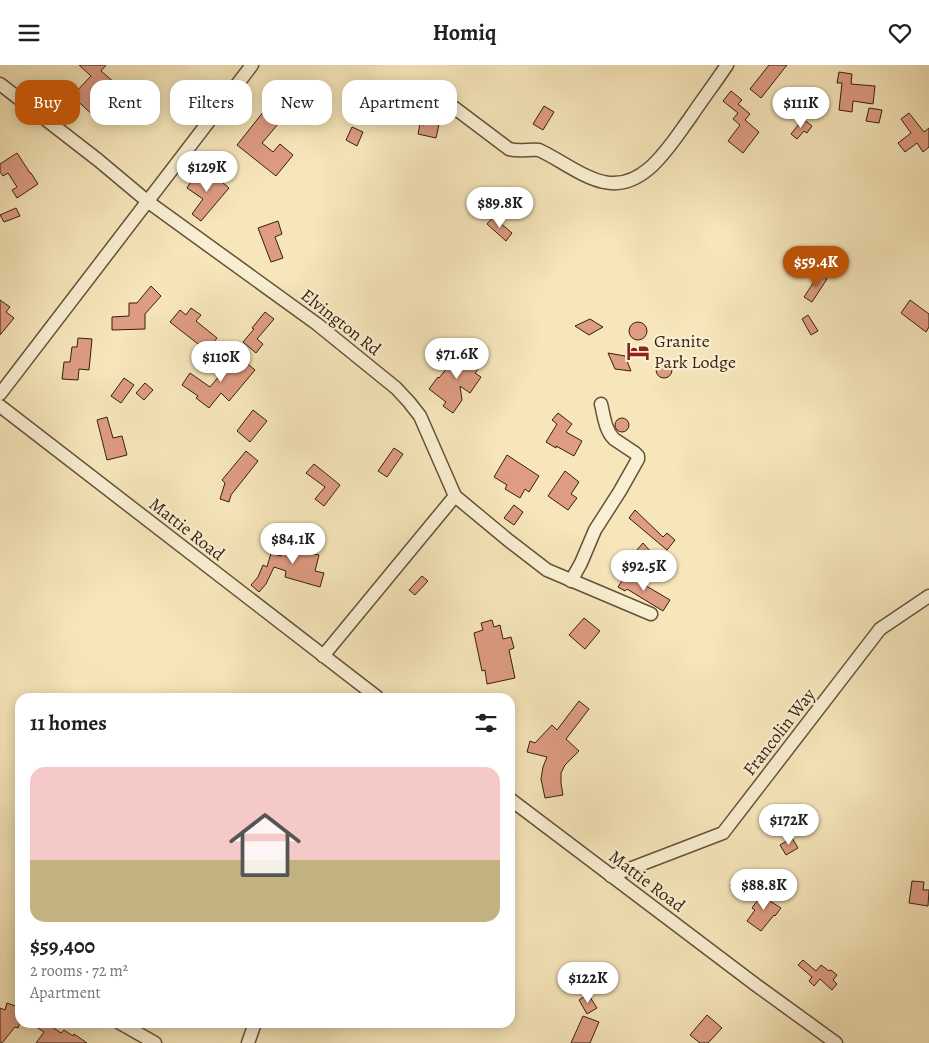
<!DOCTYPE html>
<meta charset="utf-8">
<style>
body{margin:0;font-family:Alegreya,serif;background:#f6f6f6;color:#202124;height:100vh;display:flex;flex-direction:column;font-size:19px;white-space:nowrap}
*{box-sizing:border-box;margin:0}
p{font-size:16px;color:#757577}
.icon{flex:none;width:28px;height:28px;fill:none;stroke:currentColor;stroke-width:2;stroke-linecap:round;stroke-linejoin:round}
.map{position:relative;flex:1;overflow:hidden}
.side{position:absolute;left:15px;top:628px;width:500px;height:335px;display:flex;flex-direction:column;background:#fff;border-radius:15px;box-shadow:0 2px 12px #0003}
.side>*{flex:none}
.top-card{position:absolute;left:15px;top:15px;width:500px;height:45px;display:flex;gap:10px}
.price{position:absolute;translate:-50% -42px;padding:0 11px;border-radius:18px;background:#fff;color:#222;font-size:16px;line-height:32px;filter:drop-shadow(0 1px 2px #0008)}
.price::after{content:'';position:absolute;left:50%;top:30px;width:15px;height:11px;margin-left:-8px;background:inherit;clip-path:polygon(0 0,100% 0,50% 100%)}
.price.current{background:#b45309;color:#fff}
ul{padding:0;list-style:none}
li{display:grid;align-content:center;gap:10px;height:265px;padding:0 15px}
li+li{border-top:1px solid #e0e0e0}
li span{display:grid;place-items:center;height:155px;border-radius:15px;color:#555}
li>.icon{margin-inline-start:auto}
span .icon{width:90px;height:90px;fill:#fffc;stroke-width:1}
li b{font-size:21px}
h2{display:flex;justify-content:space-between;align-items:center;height:60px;padding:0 15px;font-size:21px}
.chip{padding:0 18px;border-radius:15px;background:#fff;box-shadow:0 2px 12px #0003;font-size:18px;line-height:45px}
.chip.current{background:#b45309;color:#fff}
header{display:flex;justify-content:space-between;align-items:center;height:65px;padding:0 15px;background:#fff;font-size:22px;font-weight:600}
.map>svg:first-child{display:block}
.building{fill:#de9c82;stroke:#351f0e}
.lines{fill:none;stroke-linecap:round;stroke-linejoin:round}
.minor-casing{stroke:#655139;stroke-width:15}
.minor{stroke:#f9efd2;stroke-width:12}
.labels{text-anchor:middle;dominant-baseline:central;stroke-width:4.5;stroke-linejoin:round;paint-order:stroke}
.street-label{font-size:18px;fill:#351f0e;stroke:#f9efd2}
.poi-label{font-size:18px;fill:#351f0e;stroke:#f9efd2;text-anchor:start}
</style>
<header><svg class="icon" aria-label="menu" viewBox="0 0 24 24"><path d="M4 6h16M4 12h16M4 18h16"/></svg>Homiq<svg class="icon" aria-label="heart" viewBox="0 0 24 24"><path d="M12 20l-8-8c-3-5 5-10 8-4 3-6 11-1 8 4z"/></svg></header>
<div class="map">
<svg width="929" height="978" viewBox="0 0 929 978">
<rect width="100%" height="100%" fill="#f6e6ba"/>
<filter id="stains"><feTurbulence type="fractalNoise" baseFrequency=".004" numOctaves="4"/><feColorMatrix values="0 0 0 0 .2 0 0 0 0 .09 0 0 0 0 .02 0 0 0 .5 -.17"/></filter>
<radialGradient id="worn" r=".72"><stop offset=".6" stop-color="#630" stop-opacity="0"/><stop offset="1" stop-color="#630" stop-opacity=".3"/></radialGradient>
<g class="building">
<polygon points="79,0 106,0 101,6 116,19 98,39 101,42 94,51 72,31 91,11"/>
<polygon points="769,0 787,0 761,33 750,24"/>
<polygon points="839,7 852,9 851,19 875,21 873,39 853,36 852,47 839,45 842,18 837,18"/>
<polygon points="731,26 742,35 738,39 750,49 745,55 759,67 743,88 728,76 740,60 733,54 738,48 723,36"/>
<polygon points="544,41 554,47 543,65 533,59"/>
<polygon points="869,43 882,45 879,58 866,56"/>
<polygon points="264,46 279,58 262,78 273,87 280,79 293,90 276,111 237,80"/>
<polygon points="909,48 924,67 929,63 929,82 923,87 917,78 905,87 898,78 911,68 901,54"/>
<polygon points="427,51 440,55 436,73 418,69 420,59 424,60"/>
<polygon points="803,54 812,61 807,68 804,66 797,74 791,69"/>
<polygon points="352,62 363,67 357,81 346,75"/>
<polygon points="17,88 30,108 31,108 38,119 17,133 12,125 17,122 8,108 3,111 0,107 0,99"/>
<polygon points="199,104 214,114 216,112 229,123 201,156 192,149 203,134 187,123"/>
<polygon points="16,143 20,151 4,157 0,150"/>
<polygon points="493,152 512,168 506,176 487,159"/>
<polygon points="278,156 282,169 275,172 283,193 271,197 258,163"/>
<polygon points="819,209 827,214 812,237 804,232"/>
<polygon points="151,221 161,231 145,249 145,264 112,265 112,252 129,251 129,238 137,238"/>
<polygon points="0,235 10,242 6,247 14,253 0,270"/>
<polygon points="910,235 929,249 929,262 926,267 901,248"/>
<polygon points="191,243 201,250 196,256 217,273 207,286 170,257 180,245 186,250"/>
<polygon points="265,247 274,254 257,274 263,279 256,288 243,277 254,264 252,263"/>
<polygon points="808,250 818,266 811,270 802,254"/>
<polygon points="590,254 603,262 589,270 575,261"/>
<circle cx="638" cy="266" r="9"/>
<polygon points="78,273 92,274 89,305 79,304 78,315 62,314 64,297 70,297 72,282 77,282"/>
<polygon points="463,283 482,299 475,308 481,312 470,328 460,321 462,335 453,348 443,341 446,337 429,324 438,312 439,313"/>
<polygon points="608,288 625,291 631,306 615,304"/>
<polygon points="237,290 255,305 229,336 221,328 209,343 196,333 198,331 182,320 190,308 210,322"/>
<circle cx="664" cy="305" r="8"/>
<polygon points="124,313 134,320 121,338 111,331"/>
<polygon points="145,318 153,325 144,335 136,328"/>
<polygon points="253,345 267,356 250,377 237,366"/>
<polygon points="558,348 572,359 566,367 582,376 574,391 556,381 556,383 546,377 557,359 552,355"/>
<polygon points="107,352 113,373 122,371 127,390 107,395 97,355"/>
<circle cx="622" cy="360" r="7"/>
<polygon points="394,383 403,389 387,412 378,406"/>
<polygon points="246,386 258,396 231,430 229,437 220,434 225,418 222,415"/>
<polygon points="507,390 539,411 529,427 525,424 520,433 505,424 507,420 494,412"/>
<polygon points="314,399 340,420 324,441 315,434 325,422 306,408"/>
<polygon points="565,406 579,417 571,429 577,433 568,445 548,431"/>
<polygon points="514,440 523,447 514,460 504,453"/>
<polygon points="635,445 663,472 667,468 675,475 667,485 629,453"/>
<polygon points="303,472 314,475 311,488 319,490 315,506 324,508 320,522 285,512 286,506 274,502 266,519 259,527 251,520 258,512 263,500 267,502 271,488 281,491 287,474 302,478"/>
<polygon points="643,478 650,486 647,490 658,496 659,500 656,504 650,503 646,491 644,493 639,493 635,490 636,486"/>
<polygon points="626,509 670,535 663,546 627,524 625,526 618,522"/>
<polygon points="422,511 428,516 415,530 409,525"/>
<polygon points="584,553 600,566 585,584 569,570"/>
<polygon points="492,555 494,562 500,560 503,574 511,572 514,583 509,585 515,613 487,619 485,605 482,606 474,568 483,565 481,558"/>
<polygon points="579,636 589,644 566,674 579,686 565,700 561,708 561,718 563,730 545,733 541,714 543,702 547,692 527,687 530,676 535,678 552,660 557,665"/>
<polygon points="785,754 795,764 787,771 778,762"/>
<polygon points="792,773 798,783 786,790 780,780"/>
<polygon points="738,813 749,825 741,832 730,820"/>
<polygon points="912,816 924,817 923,825 929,825 928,841 909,838"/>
<polygon points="768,825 775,830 770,836 781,843 775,851 774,850 761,866 747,856 755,845 752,843 757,836 759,837"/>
<polygon points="803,895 816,906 821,900 829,906 831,905 837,910 833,915 837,919 832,925 820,914 814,921 809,916 812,912 798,900"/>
<polygon points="588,929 597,943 587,949 579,935"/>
<polygon points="7,938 18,942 15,950 20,951 20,957 18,963 15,962 2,978 0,978 0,943 5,945"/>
<polygon points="707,950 722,963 708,978 700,978 690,970"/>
<polygon points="583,951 599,957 590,978 571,978"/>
<polygon points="30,958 46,958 61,968 64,965 73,971 74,969 87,978 36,978 44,967"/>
</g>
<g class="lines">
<defs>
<g id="minor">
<polyline points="0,19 98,95 147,136 317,259 396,323 409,337 420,351 455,431 323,591"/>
<path d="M440 32 509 84C519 87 529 84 539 85 559 94 583 113 604 117 644 126 670 80 690 53 702 35 715 18 727 0"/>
<polyline points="0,329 252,0"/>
<polyline points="0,341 377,632"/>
<polyline points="455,431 508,475 547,505 651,549"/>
<path d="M571 516 581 498 595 465 620 426 638 394V391L635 388 614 374C605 365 604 351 601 339"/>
<polyline points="510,734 756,920 836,978"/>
<polyline points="611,811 723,768 880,564 929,531"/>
<polyline points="120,958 155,978"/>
<polyline points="248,978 255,958"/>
</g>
</defs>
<use href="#minor" class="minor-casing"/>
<use href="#minor" class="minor"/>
</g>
<defs>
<symbol id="hotel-bare" viewBox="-9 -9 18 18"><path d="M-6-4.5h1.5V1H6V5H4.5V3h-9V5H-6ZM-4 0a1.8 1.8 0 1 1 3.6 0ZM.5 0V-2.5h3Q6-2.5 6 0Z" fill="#8f2418" stroke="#f9efd2" stroke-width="2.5" paint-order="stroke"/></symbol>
</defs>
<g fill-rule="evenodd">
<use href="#hotel-bare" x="622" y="270" width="32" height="32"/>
</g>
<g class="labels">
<g class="street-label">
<text transform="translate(341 257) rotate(38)">Elvington Rd</text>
<text transform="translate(187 464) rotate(38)">Mattie Road</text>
<text transform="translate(779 667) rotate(-52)">Francolin Way</text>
<text transform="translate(647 816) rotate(37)">Mattie Road</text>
</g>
<g class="poi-label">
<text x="654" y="276">Granite<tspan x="654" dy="21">Park Lodge</tspan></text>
</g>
</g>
<rect width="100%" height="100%" filter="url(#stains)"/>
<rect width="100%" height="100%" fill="url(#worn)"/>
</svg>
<b class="price" style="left:801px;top:64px">$111K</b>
<b class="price" style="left:207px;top:128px">$129K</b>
<b class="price" style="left:500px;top:164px">$89.8K</b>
<b class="price current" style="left:816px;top:223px">$59.4K</b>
<b class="price" style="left:457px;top:315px">$71.6K</b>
<b class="price" style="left:221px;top:318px">$110K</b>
<b class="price" style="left:293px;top:500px">$84.1K</b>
<b class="price" style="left:644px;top:527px">$92.5K</b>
<b class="price" style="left:789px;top:781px">$172K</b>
<b class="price" style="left:764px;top:846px">$88.8K</b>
<b class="price" style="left:588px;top:939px">$122K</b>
<div class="top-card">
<a class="chip current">Buy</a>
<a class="chip">Rent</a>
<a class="chip">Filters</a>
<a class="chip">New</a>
<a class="chip">Apartment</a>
</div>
<section class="side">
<h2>11 homes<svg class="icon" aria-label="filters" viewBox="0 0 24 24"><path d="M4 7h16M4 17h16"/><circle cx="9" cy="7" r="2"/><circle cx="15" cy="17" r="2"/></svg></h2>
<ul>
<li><span style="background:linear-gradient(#f6c9c9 60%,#c2b280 0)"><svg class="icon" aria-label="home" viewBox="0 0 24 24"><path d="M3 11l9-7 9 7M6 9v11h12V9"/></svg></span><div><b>$59,400</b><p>2 rooms · 72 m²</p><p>Apartment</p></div></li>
</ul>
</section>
</div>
